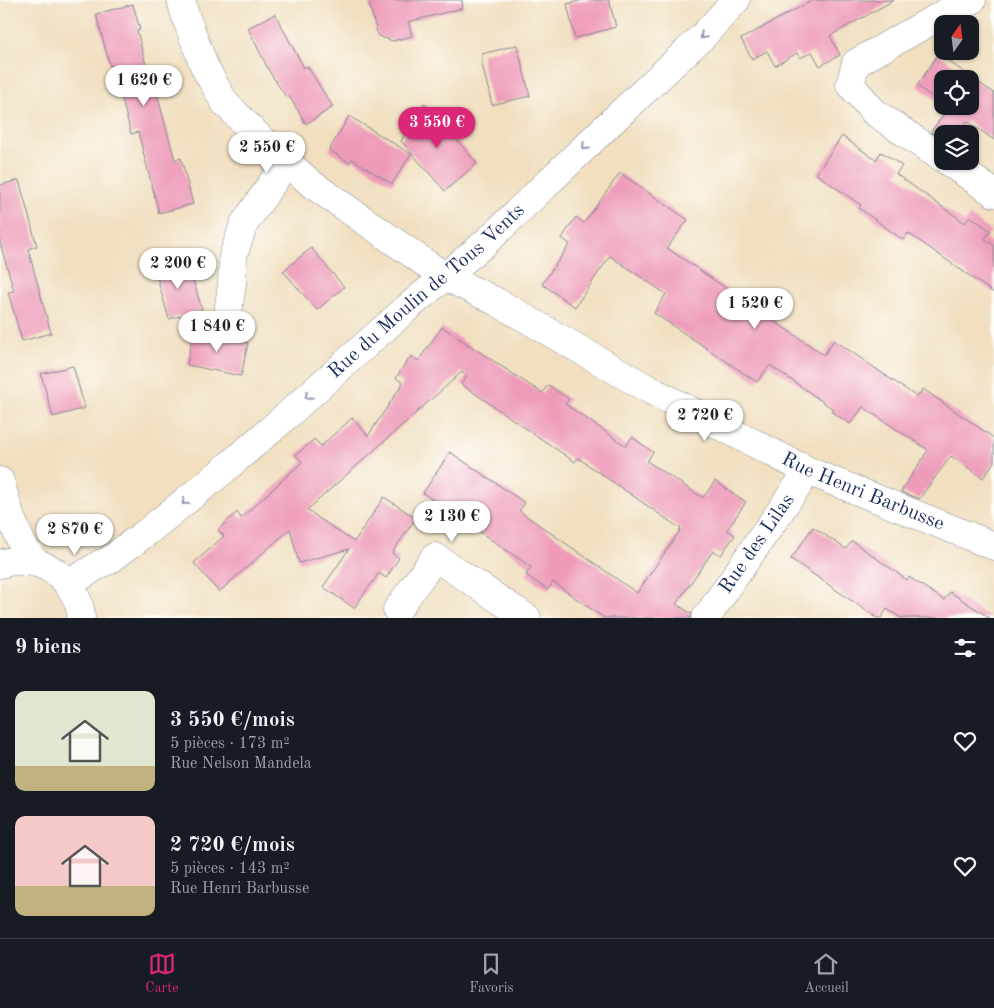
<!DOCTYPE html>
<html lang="fr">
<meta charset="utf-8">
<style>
body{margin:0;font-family:"Old Standard TT",serif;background:#242831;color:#f1f3f6;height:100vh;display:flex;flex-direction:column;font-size:19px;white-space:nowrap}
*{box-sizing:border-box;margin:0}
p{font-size:16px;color:#9ea1a6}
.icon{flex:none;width:28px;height:28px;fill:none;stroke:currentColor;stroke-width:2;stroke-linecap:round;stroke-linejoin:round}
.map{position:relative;height:618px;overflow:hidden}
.sheet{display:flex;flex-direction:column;background:#171b24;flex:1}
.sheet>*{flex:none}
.needle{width:32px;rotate:14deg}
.fabs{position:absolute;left:934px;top:15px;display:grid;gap:10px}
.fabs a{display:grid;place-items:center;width:45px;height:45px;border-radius:10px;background:#171b24;box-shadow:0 1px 4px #0004;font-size:25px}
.price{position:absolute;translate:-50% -42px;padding:0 11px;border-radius:18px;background:#fff;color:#222;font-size:16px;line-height:32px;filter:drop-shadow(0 1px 2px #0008)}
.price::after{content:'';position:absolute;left:50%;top:30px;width:15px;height:11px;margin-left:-8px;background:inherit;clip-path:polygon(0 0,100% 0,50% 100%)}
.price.active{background:#db2777;color:#fff}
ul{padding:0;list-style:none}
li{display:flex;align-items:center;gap:15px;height:125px;padding:0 15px}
li span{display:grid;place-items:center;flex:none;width:140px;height:100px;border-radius:10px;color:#555}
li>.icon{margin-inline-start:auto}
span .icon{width:60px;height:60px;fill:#fffc;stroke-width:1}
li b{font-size:21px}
h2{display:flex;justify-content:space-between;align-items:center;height:60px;padding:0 15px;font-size:21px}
.dock{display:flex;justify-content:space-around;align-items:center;height:70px;border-top:1px solid #363941;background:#171b24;font-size:14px;color:#9ea1a6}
.dock a{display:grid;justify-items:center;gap:2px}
.dock .active{color:#db2777}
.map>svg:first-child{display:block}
.building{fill:#ee9bba}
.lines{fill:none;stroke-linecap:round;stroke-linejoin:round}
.street-casing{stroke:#86878f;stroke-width:29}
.secondary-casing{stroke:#86878f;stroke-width:29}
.street{stroke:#fff;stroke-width:28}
.secondary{stroke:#fff;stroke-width:28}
.oneway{stroke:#8d97ae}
.labels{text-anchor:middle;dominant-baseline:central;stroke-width:4;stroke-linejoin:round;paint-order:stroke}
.street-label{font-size:20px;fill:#1b2f5e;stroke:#fdfcf7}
</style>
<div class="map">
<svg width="994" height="618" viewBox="0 0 994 618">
<rect width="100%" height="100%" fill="#fdfcf7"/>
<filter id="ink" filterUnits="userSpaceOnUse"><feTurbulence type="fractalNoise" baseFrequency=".02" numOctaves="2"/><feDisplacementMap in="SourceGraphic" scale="10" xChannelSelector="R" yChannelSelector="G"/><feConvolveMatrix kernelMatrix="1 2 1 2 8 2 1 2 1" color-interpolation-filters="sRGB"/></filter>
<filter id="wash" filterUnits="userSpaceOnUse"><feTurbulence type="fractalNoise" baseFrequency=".0096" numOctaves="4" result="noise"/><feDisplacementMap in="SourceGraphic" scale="20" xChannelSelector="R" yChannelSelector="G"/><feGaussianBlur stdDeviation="1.12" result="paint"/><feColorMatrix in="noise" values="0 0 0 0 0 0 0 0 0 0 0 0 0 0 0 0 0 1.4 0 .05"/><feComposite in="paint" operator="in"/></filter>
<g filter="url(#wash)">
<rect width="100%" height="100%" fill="#f1dfc0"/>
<g id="blocks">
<g class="building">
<polygon points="384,0 462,0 463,8 408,22 412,36 393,41 378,36 369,4"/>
<polygon points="583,0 609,0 616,27 575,38 567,4"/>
<polygon points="813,0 894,0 830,36 840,55 820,66 812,52 800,58 797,53 775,66 767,51 752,59 741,39"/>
<polygon points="133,4 140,30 137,31 150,80 153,79 175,160 181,158 193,204 159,213 138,132 131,134 113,65 110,66 96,14"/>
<polygon points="275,14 304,68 307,66 333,107 306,124 289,96 286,97 269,71 248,28"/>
<polygon points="517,45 530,96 492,105 482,64 482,54"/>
<polygon points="938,54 994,93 994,140 967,121 958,134 934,134 931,132 948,108 945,106 970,106 970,79 942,79 942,104 917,86"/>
<polygon points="424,103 477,163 445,191 401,141"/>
<polygon points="349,116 411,154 392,184 352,159 350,163 329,150"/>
<polygon points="842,136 876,160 881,152 892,159 902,166 896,174 965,223 970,216 991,231 985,239 994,245 994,293 908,233 903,240 859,208 861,205 816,174"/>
<polygon points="620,173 688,220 667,248 824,355 834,340 917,397 923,389 994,438 994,462 983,478 951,456 919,499 901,492 928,450 863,407 850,424 831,411 833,409 770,365 757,382 654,313 666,294 610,256 575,307 542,284 570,244 562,238 576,217 584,223"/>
<polygon points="19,180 37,246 28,249 51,333 22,341 8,292 14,291 0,243 0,185"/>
<polygon points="311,248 344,287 317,310 283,271"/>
<polygon points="187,260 202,310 169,319 155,270"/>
<polygon points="194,327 221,333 220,338 248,343 241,376 187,365"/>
<polygon points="442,327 542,393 548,385 569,399 565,404 626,446 632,437 653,452 647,461 703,498 715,481 746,502 727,530 735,535 721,555 713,551 676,604 692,614 691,618 604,618 553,582 548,590 526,575 531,567 423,493 450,452 525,503 519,511 637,593 681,529 578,458 575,462 461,384 467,376 462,372 307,510 354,542 384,497 416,518 392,553 399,558 386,578 379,573 354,608 323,587 349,549 299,563 290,529 219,592 194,563 224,536 218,530 237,512 241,518 302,462 296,455 314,439 321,446 352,418 368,436 403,383 396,378 403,367 411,356 418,361"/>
<polygon points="73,366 85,408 53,417 41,374"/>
<polygon points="813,527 846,549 852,541 907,580 909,577 944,600 950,592 990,618 901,618 887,609 881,618 877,618 791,559"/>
</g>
</g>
</g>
<g filter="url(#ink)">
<use href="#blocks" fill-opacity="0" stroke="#86878f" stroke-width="1"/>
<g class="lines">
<defs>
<g id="street">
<path id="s1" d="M181 0 185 15 205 68 225 103 269 147 313 185 444 276 497 302 650 390 808 471 994 546"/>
<polyline points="942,158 874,112 850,84 856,63 956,7 972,0"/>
<polyline points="947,161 994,193"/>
<polyline points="228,314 232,283 233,256 244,224 286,163"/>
<path id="s2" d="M67 582 83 575 100 564 108 561 147 532 219 474 275 426 407 308 484 244 608 125 703 36 736 0"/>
<polyline points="397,610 435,557 527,618"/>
<path id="s3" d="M706 618 808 471"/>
</g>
<g id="secondary">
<polyline points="0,481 11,518 23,546 35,562"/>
<path d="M0 564C27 555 56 565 71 589 77 597 81 608 81 618"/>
</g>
</defs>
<use href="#street" class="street-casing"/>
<use href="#secondary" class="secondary-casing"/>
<use href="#street" class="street"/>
<use href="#secondary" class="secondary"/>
</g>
<defs><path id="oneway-chevron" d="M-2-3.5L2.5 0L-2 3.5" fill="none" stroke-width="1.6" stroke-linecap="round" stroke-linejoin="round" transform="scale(1.25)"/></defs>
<g class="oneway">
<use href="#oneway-chevron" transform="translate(703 36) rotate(135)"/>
<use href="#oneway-chevron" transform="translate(585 147) rotate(136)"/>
<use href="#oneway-chevron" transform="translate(308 396) rotate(138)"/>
<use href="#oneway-chevron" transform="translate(185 502) rotate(141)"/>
</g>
</g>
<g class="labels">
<g class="street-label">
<text stroke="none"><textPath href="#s2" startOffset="464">Rue du Moulin de Tous Vents</textPath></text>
<text stroke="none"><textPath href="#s1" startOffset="864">Rue Henri Barbusse</textPath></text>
<text stroke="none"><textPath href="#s3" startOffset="90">Rue des Lilas</textPath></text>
</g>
</g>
</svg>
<div class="fabs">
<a><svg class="needle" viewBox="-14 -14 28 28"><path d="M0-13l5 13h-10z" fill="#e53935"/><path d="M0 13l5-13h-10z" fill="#9ea1a6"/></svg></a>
<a><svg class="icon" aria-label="locate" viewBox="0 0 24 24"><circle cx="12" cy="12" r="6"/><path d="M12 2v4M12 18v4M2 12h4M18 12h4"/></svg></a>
<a><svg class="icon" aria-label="layers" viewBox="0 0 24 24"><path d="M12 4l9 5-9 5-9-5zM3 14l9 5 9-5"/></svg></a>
</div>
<b class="price" style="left:144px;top:107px">1 620 €</b>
<b class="price active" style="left:437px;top:149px">3 550 €</b>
<b class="price" style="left:267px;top:174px">2 550 €</b>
<b class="price" style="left:178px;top:290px">2 200 €</b>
<b class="price" style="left:755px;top:330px">1 520 €</b>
<b class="price" style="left:217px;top:353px">1 840 €</b>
<b class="price" style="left:705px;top:442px">2 720 €</b>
<b class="price" style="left:452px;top:543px">2 130 €</b>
<b class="price" style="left:75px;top:556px">2 870 €</b>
</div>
<section class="sheet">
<h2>9 biens<svg class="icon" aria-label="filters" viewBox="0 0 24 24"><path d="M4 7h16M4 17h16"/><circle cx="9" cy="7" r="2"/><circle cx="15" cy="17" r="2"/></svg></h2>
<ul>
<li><span style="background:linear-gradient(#dfe7d0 75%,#c2b280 0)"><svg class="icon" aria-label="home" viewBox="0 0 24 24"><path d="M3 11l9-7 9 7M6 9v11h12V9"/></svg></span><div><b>3 550 €/mois</b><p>5 pièces · 173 m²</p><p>Rue Nelson Mandela</p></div><svg class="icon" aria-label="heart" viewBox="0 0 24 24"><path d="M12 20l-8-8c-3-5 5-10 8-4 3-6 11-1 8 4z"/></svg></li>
<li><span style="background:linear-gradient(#f6c9c9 70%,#c2b280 0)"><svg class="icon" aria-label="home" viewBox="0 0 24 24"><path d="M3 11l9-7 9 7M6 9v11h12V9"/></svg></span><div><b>2 720 €/mois</b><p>5 pièces · 143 m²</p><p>Rue Henri Barbusse</p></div><svg class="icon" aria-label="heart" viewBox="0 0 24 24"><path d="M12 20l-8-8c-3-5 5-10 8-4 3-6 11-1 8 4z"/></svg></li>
</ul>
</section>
<nav class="dock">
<a class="active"><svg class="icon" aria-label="map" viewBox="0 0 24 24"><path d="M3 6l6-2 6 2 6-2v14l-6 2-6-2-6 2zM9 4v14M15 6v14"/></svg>Carte</a>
<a><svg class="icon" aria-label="saved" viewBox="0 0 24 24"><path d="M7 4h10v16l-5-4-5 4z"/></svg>Favoris</a>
<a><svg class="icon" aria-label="home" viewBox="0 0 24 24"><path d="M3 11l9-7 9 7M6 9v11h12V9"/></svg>Accueil</a>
</nav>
